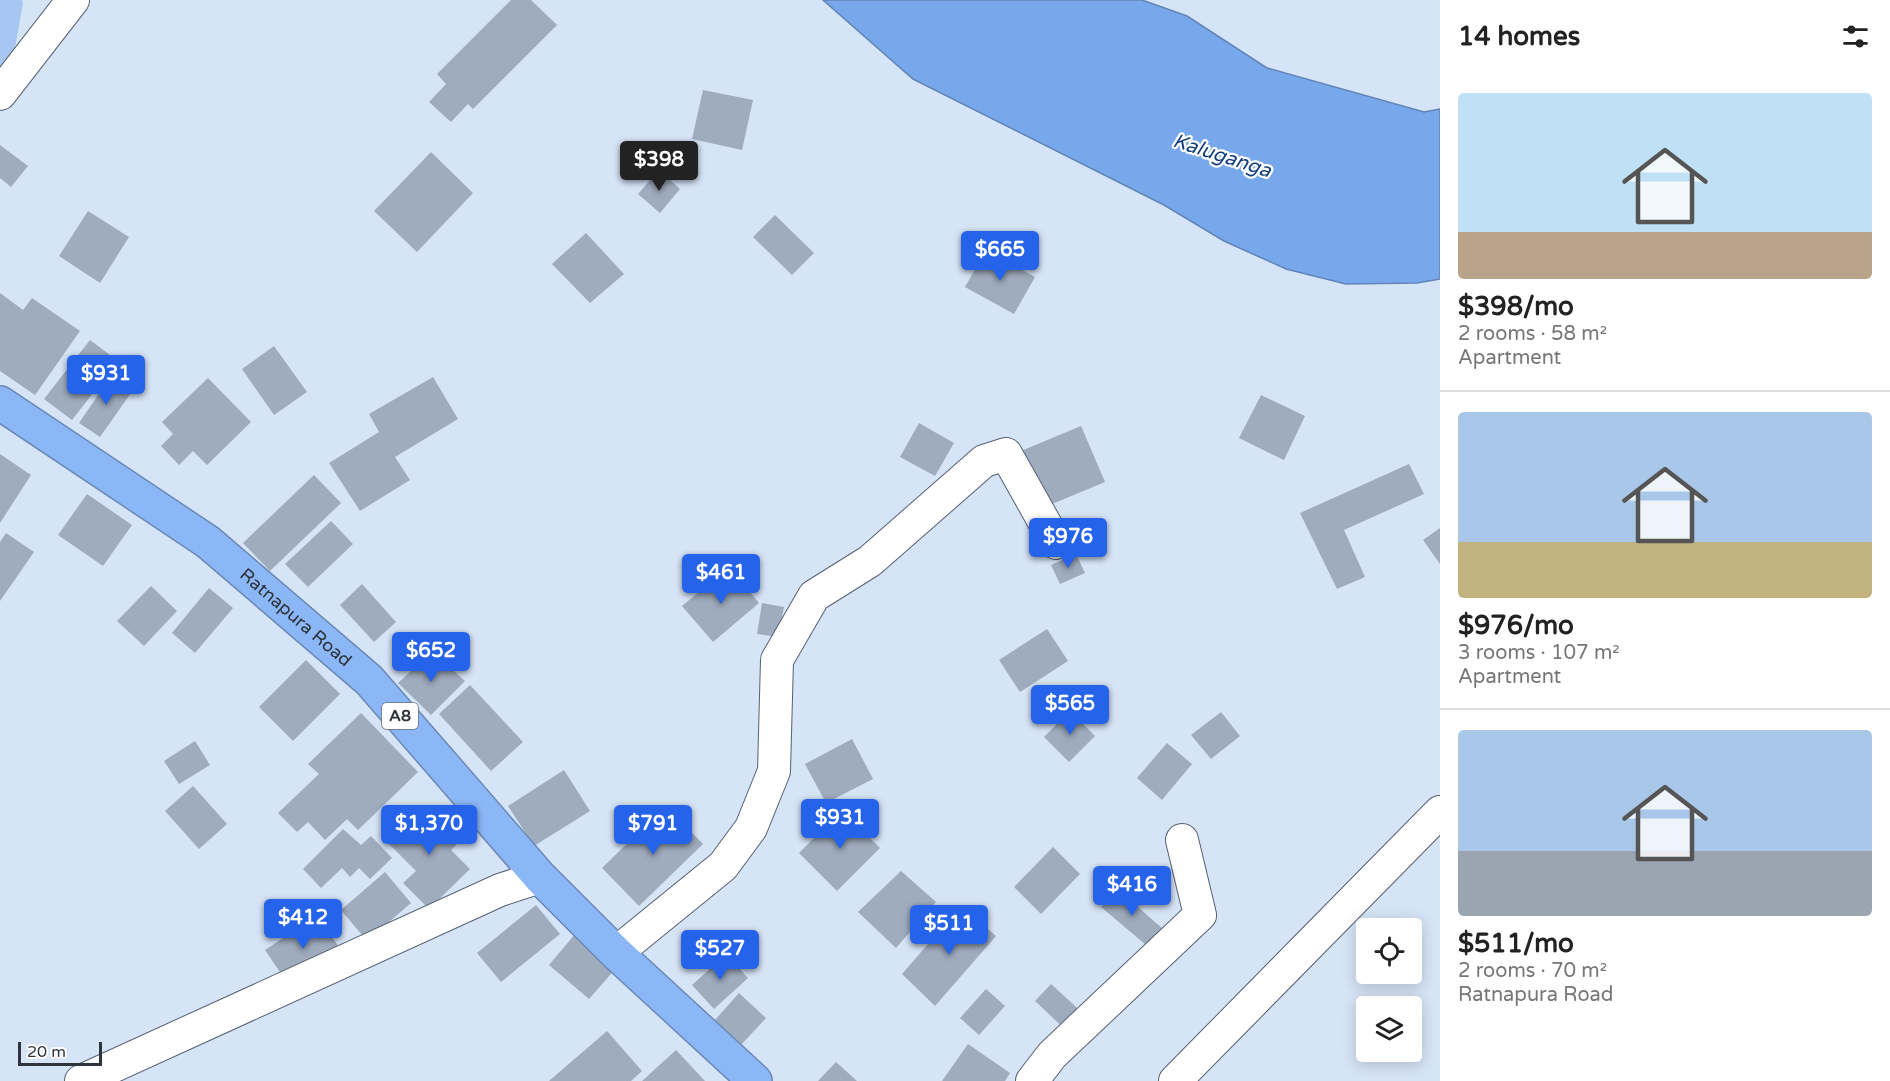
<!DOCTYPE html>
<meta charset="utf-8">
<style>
body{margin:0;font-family:"Varela Round",sans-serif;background:#f6f6f6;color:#222;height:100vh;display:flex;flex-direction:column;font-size:22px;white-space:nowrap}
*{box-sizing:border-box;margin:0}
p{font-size:20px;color:#767676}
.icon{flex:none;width:33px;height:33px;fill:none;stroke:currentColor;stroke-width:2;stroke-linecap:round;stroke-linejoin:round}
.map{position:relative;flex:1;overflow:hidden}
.details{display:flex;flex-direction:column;background:#fff;width:450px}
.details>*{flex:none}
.controls{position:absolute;left:1356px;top:918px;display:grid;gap:12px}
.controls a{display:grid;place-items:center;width:66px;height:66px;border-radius:6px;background:#fff;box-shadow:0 3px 15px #0003;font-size:30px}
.scale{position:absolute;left:18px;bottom:15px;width:84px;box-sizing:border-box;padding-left:6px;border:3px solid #2f343c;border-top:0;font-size:16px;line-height:21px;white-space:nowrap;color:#2f343c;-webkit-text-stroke:4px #fff;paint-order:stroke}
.price{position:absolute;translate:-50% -51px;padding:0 14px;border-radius:6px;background:#2563eb;color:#fff;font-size:20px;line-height:39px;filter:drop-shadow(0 2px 3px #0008)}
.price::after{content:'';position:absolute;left:50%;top:36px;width:18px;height:14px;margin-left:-9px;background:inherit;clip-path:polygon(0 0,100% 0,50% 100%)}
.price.selected{background:#222;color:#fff}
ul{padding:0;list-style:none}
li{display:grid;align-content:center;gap:12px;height:318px;padding:0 18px}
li+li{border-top:2px solid #e0e0e0}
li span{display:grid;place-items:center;height:186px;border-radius:6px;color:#555}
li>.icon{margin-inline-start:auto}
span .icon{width:108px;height:108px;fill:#fffc;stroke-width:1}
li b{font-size:26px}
h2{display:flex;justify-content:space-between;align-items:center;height:72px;padding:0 18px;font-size:26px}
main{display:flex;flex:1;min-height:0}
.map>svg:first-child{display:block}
.green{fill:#a7c6f2}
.water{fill:#78a8ec;stroke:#6285b7;stroke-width:1.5}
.building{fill:#9facbe}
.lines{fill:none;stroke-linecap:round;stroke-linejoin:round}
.minor-casing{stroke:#566172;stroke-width:34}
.highway-casing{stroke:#6b89b5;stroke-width:36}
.minor{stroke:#fff;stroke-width:32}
.highway{stroke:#8bb7f6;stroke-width:33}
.labels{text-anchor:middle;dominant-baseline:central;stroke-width:4.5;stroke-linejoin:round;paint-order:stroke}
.shield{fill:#fff;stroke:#6d7176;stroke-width:1.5}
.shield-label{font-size:16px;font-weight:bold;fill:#2f343c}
.street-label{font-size:18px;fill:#2f343c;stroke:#fff}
.water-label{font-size:20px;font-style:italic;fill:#113f7c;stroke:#fff}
</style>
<main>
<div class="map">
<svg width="1440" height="1081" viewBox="0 0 1440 1081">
<rect width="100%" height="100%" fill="#d6e4f7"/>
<polygon class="green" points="0,0 22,0 23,3 14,54 0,76"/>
<polygon class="water" points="823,0 1142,0 1187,16 1267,68 1424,112 1440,109 1440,279 1417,283 1346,284 1286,269 1224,241 1164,205 913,79"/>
<g class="building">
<polygon points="511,0 531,0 557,25 473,109 468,104 451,122 429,102 446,84 437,74"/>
<polygon points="703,90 753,100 742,150 692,139"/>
<polygon points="0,145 28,166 11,187 0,178"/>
<polygon points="431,152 473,193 417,252 374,211"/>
<polygon points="659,170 680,189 660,213 638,194"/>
<polygon points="88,211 129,237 100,283 59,256"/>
<polygon points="775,215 814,253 792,275 753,237"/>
<polygon points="586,233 624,274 590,303 552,264"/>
<polygon points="986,250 1035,277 1014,314 965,287"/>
<polygon points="0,293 23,310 32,298 80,331 35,395 0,371"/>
<polygon points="90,340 118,361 72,420 44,399"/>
<polygon points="274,346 307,392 274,415 242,369"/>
<polygon points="111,376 133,390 100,437 79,423"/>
<polygon points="433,377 458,419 395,457 410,480 360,511 329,463 379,432 369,414"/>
<polygon points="208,378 251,422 207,465 193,451 179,465 161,446 173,434 162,422"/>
<polygon points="1261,395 1305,416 1284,460 1239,438"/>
<polygon points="919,423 954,443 935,476 900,457"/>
<polygon points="1081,426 1105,482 1045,507 1021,451"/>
<polygon points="0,454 31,475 0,523"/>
<polygon points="1409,464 1424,494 1344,530 1365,577 1337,589 1300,513"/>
<polygon points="314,475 341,503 270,571 243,543"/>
<polygon points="87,494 132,525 103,566 58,535"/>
<polygon points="331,521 353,544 308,587 285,564"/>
<polygon points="1440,528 1440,564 1423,540"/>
<polygon points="6,533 34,552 0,601 0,542"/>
<polygon points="1076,554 1085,573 1060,584 1051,565"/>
<polygon points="729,567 759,603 713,642 682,606"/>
<polygon points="362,584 396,622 374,642 340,605"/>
<polygon points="151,586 177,611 144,646 117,621"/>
<polygon points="209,588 233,608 195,653 172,633"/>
<polygon points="762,603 784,607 778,637 757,634"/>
<polygon points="1047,629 1068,661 1020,692 999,660"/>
<polygon points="432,651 465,681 431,715 398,683"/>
<polygon points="306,660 340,694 293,741 259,707"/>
<polygon points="470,685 523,742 491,771 439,714"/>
<polygon points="1070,711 1095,736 1069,762 1044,737"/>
<polygon points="1221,712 1240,736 1211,759 1191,735"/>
<polygon points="361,713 418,772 358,830 347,819 325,840 308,822 297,832 278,813 319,774 308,764"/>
<polygon points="852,739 873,779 826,803 805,764"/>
<polygon points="195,741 210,765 179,784 164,761"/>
<polygon points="1167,743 1192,764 1162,800 1137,778"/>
<polygon points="564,770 590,811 534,846 508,806"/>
<polygon points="193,786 227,824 199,849 165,811"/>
<polygon points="424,805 460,841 451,850 470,869 429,909 403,883 416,871 387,842"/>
<polygon points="666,806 703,844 639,906 602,868"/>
<polygon points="842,810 880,848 837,891 799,853"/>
<polygon points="343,829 361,845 371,836 392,858 370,879 359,868 350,877 342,868 321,888 303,869"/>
<polygon points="1053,847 1080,874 1041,914 1014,887"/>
<polygon points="901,871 936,902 896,948 858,912"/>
<polygon points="385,872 411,903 367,941 341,910"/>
<polygon points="1118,890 1162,928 1146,945 1101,907"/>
<polygon points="536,905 560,934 501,982 477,953"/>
<polygon points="961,906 996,936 935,1006 902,974"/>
<polygon points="318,915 340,949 288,984 265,950"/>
<polygon points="576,933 617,967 589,999 549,965"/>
<polygon points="726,954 748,978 714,1009 692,985"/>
<polygon points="1051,984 1087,1017 1070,1034 1035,1001"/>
<polygon points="986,989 1005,1006 979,1035 960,1018"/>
<polygon points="739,993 766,1018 741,1045 715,1020"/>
<polygon points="607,1031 642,1071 631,1081 549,1081"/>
<polygon points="968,1044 1010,1073 1005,1081 942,1081"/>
<polygon points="676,1050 705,1081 642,1081"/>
<polygon points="836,1062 857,1081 818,1081"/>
</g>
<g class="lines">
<defs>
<g id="minor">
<polyline points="0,94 73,0"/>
<polyline points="616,953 723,866 751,828 774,771 777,660 814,596 870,561 984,461 1006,454 1056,543"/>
<polyline points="81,1081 500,890 540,877"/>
<polyline points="1032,1081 1052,1055 1200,915 1182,840"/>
<polyline points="1175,1081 1440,812"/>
</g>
<g id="highway">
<path id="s1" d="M0 403 208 542 369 680 540 877 616 953 755 1081"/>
</g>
</defs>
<use href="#minor" class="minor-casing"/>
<use href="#highway" class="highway-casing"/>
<use href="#minor" class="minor"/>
<use href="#highway" class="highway"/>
</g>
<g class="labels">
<rect class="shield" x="382" y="703" width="36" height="26" rx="4.5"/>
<g class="shield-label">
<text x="400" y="716">A8</text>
</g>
<g class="street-label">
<text stroke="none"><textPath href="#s1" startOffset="366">Ratnapura Road</textPath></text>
</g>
<g class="water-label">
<text transform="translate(1222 156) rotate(18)">Kaluganga</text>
</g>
</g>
</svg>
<div class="controls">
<a><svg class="icon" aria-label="locate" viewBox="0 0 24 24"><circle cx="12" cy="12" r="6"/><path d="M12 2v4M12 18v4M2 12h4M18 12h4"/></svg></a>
<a><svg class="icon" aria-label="layers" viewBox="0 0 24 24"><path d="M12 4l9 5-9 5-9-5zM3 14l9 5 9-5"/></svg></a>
</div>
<div class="scale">20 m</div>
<b class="price selected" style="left:659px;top:192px">$398</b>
<b class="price" style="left:1000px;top:282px">$665</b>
<b class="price" style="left:106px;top:406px">$931</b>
<b class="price" style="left:1068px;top:569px">$976</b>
<b class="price" style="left:721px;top:605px">$461</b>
<b class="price" style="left:431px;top:683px">$652</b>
<b class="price" style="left:1070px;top:736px">$565</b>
<b class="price" style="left:840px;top:850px">$931</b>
<b class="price" style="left:429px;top:856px">$1,370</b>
<b class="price" style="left:653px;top:856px">$791</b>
<b class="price" style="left:1132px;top:917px">$416</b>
<b class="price" style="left:303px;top:950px">$412</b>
<b class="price" style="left:949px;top:956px">$511</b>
<b class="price" style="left:720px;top:981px">$527</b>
</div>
<section class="details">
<h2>14 homes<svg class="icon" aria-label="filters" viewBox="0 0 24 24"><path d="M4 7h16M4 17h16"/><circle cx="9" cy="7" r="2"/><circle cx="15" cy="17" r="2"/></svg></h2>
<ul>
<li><span style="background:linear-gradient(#bfe0f5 75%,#b9a48a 0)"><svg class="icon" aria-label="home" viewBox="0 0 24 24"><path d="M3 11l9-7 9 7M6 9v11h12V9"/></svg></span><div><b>$398/mo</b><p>2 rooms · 58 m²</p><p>Apartment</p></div></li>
<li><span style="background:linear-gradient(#a9c7e8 70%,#c2b280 0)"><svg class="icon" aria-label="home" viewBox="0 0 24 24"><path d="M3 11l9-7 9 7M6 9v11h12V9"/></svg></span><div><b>$976/mo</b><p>3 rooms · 107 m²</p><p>Apartment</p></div></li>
<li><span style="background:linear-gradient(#a9c7e8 65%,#9aa5b1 0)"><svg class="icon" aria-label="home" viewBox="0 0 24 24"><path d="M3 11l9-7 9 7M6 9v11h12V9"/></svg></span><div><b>$511/mo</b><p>2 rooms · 70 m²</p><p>Ratnapura Road</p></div></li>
</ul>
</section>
</main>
